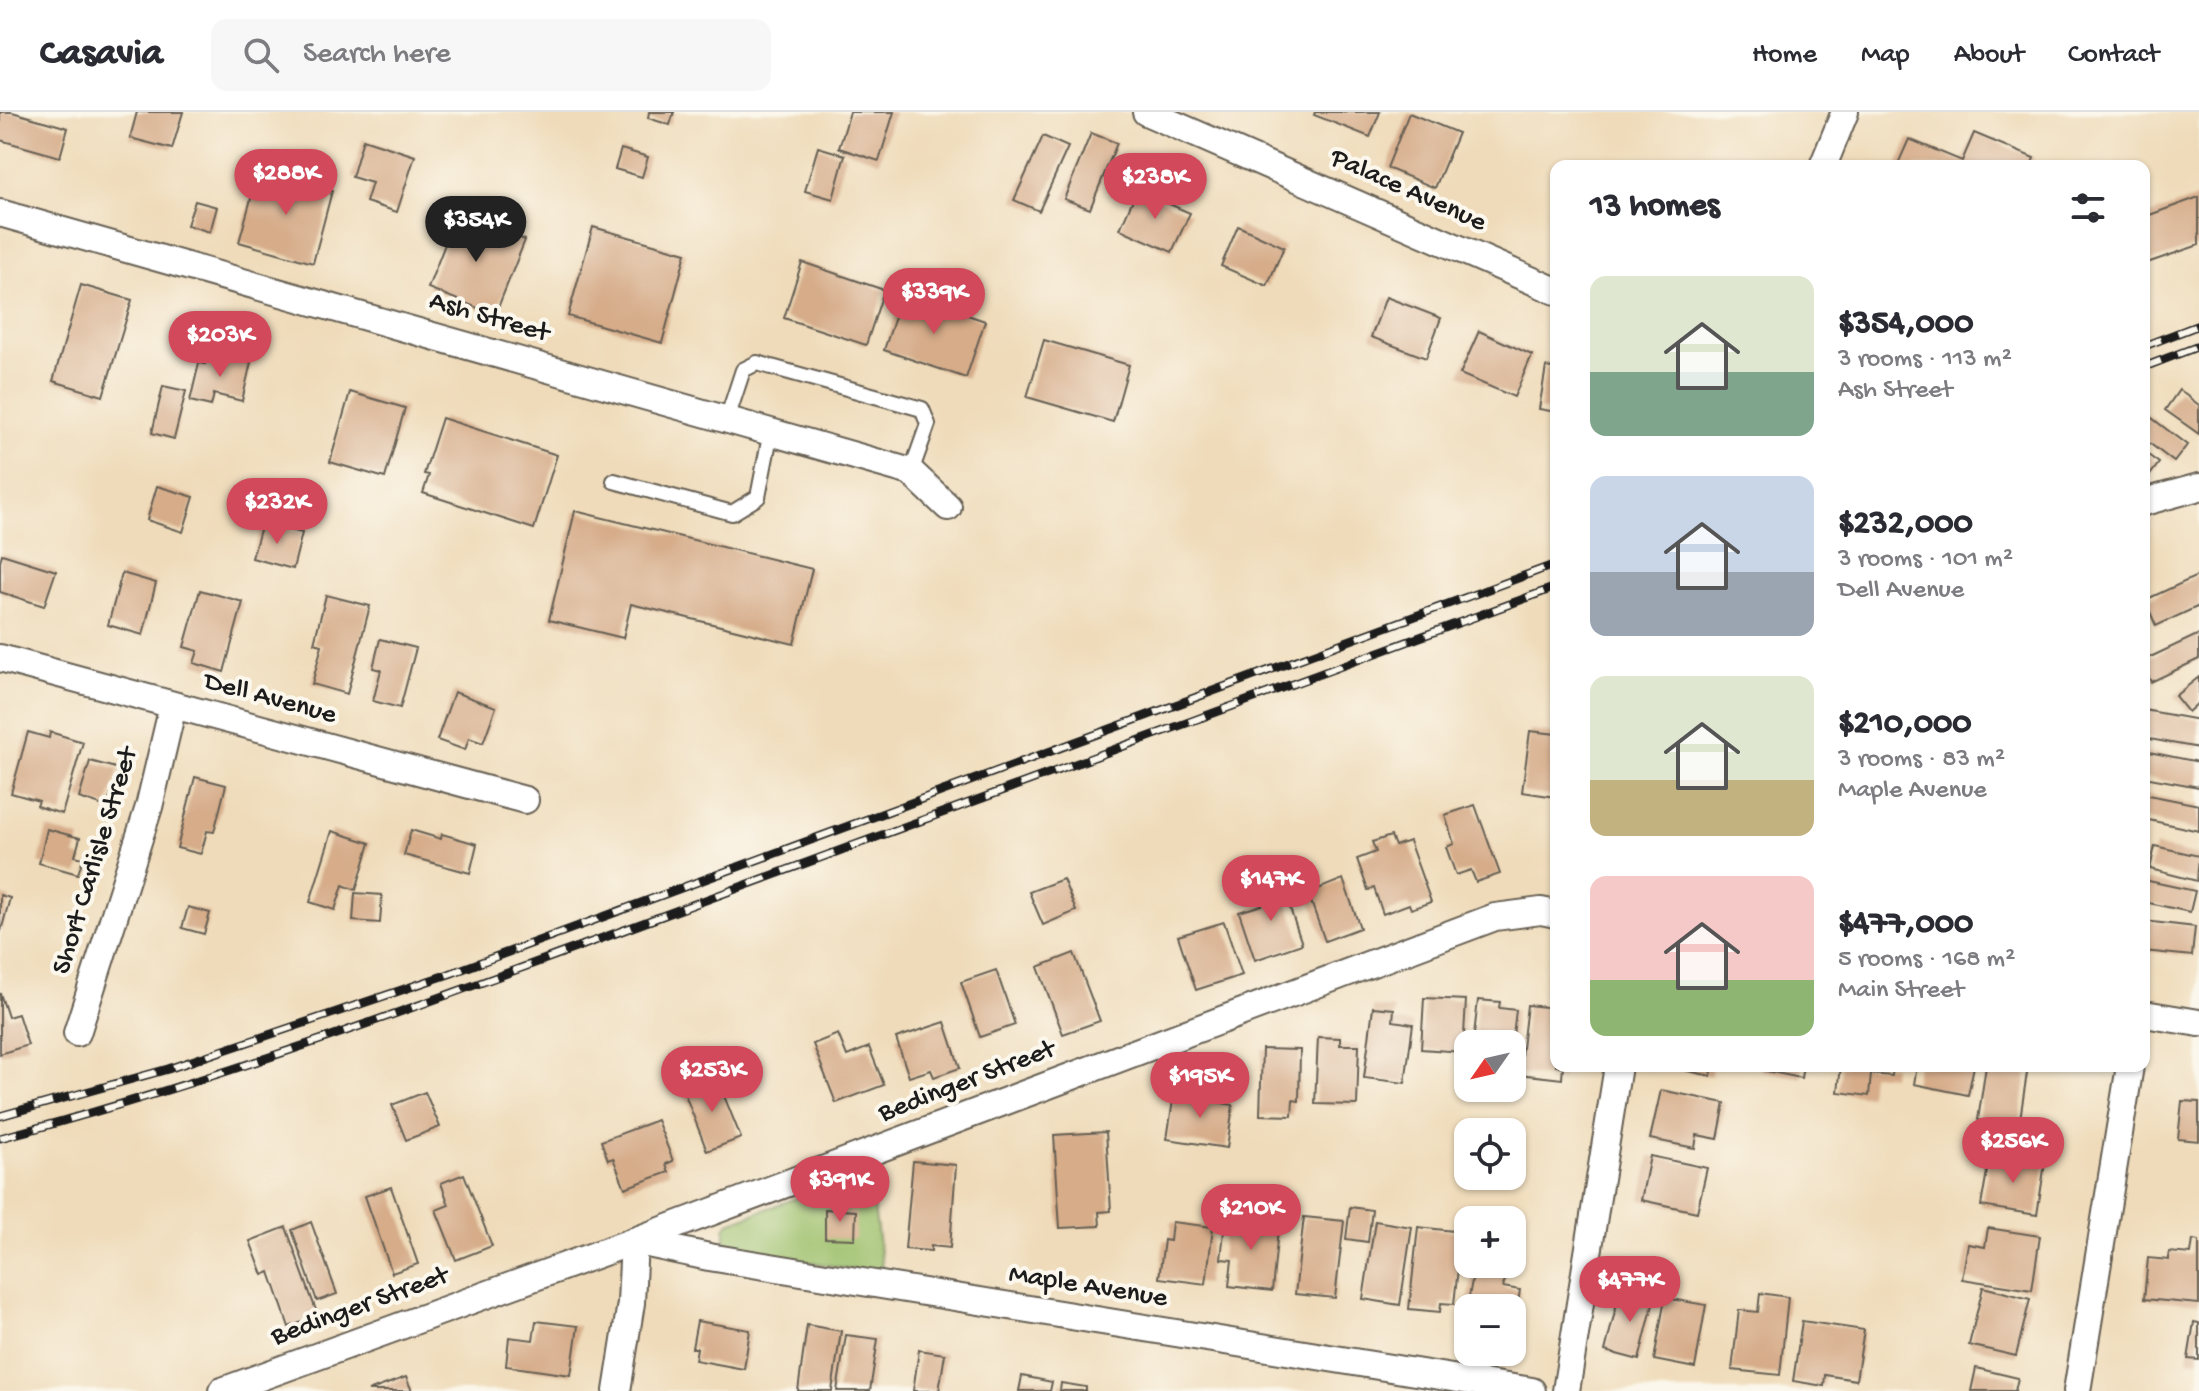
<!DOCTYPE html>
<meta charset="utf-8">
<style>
body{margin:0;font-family:"Gochi Hand",sans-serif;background:#f7f7f7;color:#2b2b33;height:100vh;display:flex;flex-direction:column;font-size:30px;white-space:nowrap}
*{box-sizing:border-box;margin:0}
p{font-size:26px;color:#7c7c81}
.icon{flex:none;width:44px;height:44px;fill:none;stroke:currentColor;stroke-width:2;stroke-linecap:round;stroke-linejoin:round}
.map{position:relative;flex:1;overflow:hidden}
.drawer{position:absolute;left:1550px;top:48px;width:600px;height:912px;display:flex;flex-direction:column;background:#fff;border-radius:16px;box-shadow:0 2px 6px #0004}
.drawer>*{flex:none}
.needle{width:52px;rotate:236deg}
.controls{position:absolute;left:1454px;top:918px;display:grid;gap:16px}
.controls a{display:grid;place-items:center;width:72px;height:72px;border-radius:16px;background:#fff;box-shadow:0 2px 6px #0004;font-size:40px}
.price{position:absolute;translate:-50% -68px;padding:0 18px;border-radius:28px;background:#d1495b;color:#fff;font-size:26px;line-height:52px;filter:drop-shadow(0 2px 4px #0008)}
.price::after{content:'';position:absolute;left:50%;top:48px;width:24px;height:18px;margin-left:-12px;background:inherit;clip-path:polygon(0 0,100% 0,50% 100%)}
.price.on{background:#222;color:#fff}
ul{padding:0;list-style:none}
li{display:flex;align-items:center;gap:24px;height:200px;padding:0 40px}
li span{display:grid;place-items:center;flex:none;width:224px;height:160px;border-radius:16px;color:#555}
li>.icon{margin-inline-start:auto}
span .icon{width:96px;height:96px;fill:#fffc;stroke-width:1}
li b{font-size:34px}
h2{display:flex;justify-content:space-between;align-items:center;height:96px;padding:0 40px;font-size:34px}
header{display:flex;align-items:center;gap:48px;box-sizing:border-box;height:112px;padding:0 40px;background:#fff;border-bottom:2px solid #e1e1e2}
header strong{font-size:38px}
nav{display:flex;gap:44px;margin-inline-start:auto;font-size:28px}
.search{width:560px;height:72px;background:#f7f7f7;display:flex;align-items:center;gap:20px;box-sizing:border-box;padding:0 28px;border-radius:16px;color:#7c7c81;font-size:30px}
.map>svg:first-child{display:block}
.green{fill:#9cc06a;stroke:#5c6e43;stroke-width:2}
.building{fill:#d6ac89}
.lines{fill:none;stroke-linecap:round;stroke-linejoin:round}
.service-casing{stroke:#665f53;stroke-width:18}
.minor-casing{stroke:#665f53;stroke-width:30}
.service{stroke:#fff;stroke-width:14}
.minor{stroke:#fff;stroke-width:26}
.rail-casing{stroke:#1c1c1c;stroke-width:9}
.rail{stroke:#fbf7ec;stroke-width:6;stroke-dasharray:18;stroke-linecap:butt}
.labels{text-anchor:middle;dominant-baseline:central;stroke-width:8;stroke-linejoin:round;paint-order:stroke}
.street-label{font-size:28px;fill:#1c1c1c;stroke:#fbf7ec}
</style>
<header>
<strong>Casavia</strong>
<div class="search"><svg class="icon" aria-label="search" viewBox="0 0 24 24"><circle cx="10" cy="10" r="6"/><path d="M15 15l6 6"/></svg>Search here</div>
<nav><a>Home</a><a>Map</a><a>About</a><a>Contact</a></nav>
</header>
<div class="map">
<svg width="2199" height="1279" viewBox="0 0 2199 1279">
<rect width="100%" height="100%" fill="#fbf7ec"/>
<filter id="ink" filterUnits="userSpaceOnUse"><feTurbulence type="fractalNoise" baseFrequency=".0125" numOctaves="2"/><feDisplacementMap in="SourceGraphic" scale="16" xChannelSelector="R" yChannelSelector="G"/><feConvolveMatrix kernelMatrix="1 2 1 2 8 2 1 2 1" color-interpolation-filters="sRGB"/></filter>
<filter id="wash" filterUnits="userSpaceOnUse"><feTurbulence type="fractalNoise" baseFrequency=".006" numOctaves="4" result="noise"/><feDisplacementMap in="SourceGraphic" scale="32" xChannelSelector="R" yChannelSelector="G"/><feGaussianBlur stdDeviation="1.8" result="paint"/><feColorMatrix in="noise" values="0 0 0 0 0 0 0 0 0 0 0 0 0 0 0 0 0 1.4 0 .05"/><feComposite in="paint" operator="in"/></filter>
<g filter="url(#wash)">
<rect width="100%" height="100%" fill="#efdbba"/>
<polygon class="green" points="869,1059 883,1163 737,1137 725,1128 725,1116 729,1111"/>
<g id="blocks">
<g class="building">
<polygon points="0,0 12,0 68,16 60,45 0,28"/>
<polygon points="137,0 183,0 172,37 130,26"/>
<polygon points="649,0 674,0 670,13 648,6"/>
<polygon points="850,0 894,0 879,49 839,36"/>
<polygon points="1315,0 1380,0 1370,25 1314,3"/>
<polygon points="1409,1 1458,21 1435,76 1387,56"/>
<polygon points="1091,21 1117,31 1090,97 1064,87"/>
<polygon points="1974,21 2034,46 2031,54 1897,54 1909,27 1962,49"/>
<polygon points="1043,24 1068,35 1039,99 1014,88"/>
<polygon points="363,27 415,44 397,100 366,90 372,71 352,65"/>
<polygon points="818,35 845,43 833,87 805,79"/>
<polygon points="621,37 648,45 642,65 615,57"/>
<polygon points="259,58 332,79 313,151 239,130"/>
<polygon points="1137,78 1190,101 1172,140 1120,117"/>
<polygon points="2199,85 2199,133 2144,152 2144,105"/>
<polygon points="195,89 217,95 210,120 187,113"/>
<polygon points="457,101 525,128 495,203 428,176"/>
<polygon points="1238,114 1284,135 1267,174 1221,154"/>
<polygon points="593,115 686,141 662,231 568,204"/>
<polygon points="802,150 884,178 866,233 784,206"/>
<polygon points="81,173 132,188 103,284 53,269"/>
<polygon points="903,181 985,209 966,266 884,238"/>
<polygon points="1386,185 1441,206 1426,246 1371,225"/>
<polygon points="1479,219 1532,243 1514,285 1460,262"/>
<polygon points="1044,228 1129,253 1113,310 1027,285"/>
<polygon points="208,240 251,250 242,289 214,282 211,294 190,289 199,251 205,252"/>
<polygon points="1546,255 1556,257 1556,300 1539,297"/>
<polygon points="163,274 186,279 174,327 152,321"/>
<polygon points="2179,278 2199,293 2199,322 2165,298"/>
<polygon points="350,280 405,296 385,366 330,350"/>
<polygon points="2144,300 2187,333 2174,350 2144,327"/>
<polygon points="442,306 557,343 534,417 423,381 429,363 424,362"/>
<polygon points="2144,340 2159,351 2144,371"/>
<polygon points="157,374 194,385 183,420 147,408"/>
<polygon points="575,399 812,457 794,532 631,492 623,526 549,508"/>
<polygon points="262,411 302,421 293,457 252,446"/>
<polygon points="2,442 56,459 44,494 0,480 0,449"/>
<polygon points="122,461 156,471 143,523 108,513"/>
<polygon points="2199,463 2199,494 2156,514 2145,488"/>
<polygon points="200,478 243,490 224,560 194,551 198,539 184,535"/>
<polygon points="326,483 370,494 347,582 312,572 322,533 314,531"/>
<polygon points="2199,522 2199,547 2151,570 2144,555 2144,548"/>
<polygon points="380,527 416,536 400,596 373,589 381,558 373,556"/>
<polygon points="2199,565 2199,590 2188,600 2175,584"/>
<polygon points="454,580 496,595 483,631 469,626 465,638 437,628"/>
<polygon points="2144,598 2199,608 2199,636 2144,626"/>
<polygon points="1530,619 1556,622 1556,685 1522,680"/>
<polygon points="28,620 49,626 50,620 83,630 62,702 37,694 39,689 11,681"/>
<polygon points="2144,639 2199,650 2199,675 2144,665"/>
<polygon points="90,649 119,657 107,695 79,686"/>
<polygon points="195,665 226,673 214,720 207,719 201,742 177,736"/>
<polygon points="2144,682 2199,693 2199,719 2144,707"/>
<polygon points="1475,693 1500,762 1476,770 1471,758 1456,763 1446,735 1454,732 1445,703"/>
<polygon points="47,717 80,726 75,744 83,746 78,762 39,751"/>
<polygon points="411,718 441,727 442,722 477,732 470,761 404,743"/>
<polygon points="332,719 370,731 356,778 343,773 335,798 310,790"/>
<polygon points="1391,724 1395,734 1409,729 1431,790 1411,797 1409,792 1383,802 1374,776 1368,778 1357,747 1376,740 1372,730"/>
<polygon points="2155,734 2199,744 2197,769 2150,757"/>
<polygon points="1063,767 1076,799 1043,813 1029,780"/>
<polygon points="1280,767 1302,832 1255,848 1239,800 1262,793 1257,775"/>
<polygon points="1343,767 1360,816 1325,829 1308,781"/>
<polygon points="2144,768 2195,779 2190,800 2144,790"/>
<polygon points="355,781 382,783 380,811 353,809"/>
<polygon points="0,783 10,786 1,819 0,818"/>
<polygon points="188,795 210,801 204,822 182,816"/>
<polygon points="2144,809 2195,815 2192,844 2144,839"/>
<polygon points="1224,810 1242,863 1196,878 1178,824"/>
<polygon points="1074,841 1100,909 1063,922 1038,855"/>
<polygon points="996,858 1015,913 980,925 961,870"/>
<polygon points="0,881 8,905 18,902 28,933 0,942"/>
<polygon points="1424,886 1466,888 1463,940 1421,937"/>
<polygon points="1478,888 1500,890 1499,896 1516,898 1512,932 1473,932"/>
<polygon points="1527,893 1556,896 1556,954 1563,954 1562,967 1519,962"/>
<polygon points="1373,895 1394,897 1393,909 1413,912 1405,971 1364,966"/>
<polygon points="945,910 960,956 934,965 931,958 909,965 896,926"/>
<polygon points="838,922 847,944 869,935 884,973 836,991 813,932"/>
<polygon points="1318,925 1340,926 1340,933 1359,933 1357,993 1315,992"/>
<polygon points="1262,937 1300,938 1299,989 1293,988 1292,1004 1260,1003"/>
<polygon points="1665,954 1713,954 1711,964"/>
<polygon points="1761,954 1803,954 1801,966 1761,958"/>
<polygon points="1841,954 1893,954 1892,964 1871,962 1869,984 1838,980"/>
<polygon points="1917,954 1974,954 1968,983 1914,972"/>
<polygon points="1986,954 2028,954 2019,1014 1978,1008"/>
<polygon points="716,964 741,1026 707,1039 683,977"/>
<polygon points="1661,978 1725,991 1718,1027 1697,1023 1695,1036 1650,1027"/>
<polygon points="1193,979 1217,983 1216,990 1233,993 1227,1036 1167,1027 1174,982 1192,985"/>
<polygon points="425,980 440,1015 406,1028 392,993"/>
<polygon points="2182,989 2199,990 2199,1029 2178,1027"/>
<polygon points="657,1008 673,1049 666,1052 669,1060 625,1076 613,1046 608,1048 601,1029"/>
<polygon points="1106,1020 1111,1099 1099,1100 1100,1114 1060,1116 1054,1023"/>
<polygon points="1990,1042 2045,1051 2037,1103 1981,1094"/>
<polygon points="1650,1044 1707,1056 1697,1100 1641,1088"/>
<polygon points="913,1049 956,1053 950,1136 931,1134 931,1139 905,1137"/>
<polygon points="464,1062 492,1134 456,1148 436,1098 449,1093 441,1071"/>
<polygon points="391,1075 418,1152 392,1161 365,1084"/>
<polygon points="1350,1095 1372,1098 1368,1130 1346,1127"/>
<polygon points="825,1097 856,1099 855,1127 825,1126"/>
<polygon points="1242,1103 1279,1107 1272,1179 1229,1174 1232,1148 1221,1147 1225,1110 1241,1112"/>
<polygon points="1304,1105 1344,1109 1335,1186 1295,1182"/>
<polygon points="1375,1109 1412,1115 1400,1193 1363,1187"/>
<polygon points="311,1110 337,1182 317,1189 292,1118"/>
<polygon points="1172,1110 1213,1115 1206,1172 1159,1166 1164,1128 1170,1129"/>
<polygon points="286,1115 318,1204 289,1215 270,1160 263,1163 250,1129"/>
<polygon points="1418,1115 1462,1120 1454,1192 1441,1191 1440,1200 1409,1197"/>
<polygon points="1988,1116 2040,1124 2032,1178 1962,1167 1968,1132 1985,1135"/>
<polygon points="2193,1128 2199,1129 2199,1192 2144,1187 2148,1146 2169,1148 2169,1140 2191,1142"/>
<polygon points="1475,1152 1508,1152 1503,1175 1520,1178 1514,1216 1512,1216 1512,1196 1467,1196"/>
<polygon points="1621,1175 1655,1184 1639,1248 1605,1239"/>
<polygon points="1983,1175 2030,1187 2016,1244 1969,1233"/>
<polygon points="1760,1181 1788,1185 1780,1263 1732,1258 1739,1198 1758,1200"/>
<polygon points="1665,1186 1706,1193 1695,1256 1654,1248"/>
<polygon points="536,1209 578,1214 571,1263 506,1254 509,1225 533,1228"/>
<polygon points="697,1209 750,1218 744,1257 695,1248 697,1236 692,1236"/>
<polygon points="1802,1209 1864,1218 1856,1268 1825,1263 1824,1274 1793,1269"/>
<polygon points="2194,1210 2199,1211 2199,1248 2188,1247"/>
<polygon points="807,1213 841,1219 832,1279 798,1279"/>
<polygon points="846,1223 878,1227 870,1279 837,1279"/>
<polygon points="919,1238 945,1242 939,1279 913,1279"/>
<polygon points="1976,1256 2018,1266 2015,1279 1971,1279"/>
<polygon points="1022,1264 1052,1270 1050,1279 1019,1279"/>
<polygon points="406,1265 412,1279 368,1279"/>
<polygon points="1061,1271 1086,1275 1086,1279 1060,1279"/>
</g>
</g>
</g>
<g filter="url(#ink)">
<use href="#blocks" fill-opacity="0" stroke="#665f53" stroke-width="2"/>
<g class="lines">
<defs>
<g id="service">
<polyline points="727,307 743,258 757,251 922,297 928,312 911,360"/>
<polyline points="614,369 732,401 758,385 771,319"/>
</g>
<g id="minor">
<polyline points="1146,0 1556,179"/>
<polyline points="1823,54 1845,0"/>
<polyline points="0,101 911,360 948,395"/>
<polyline points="2144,390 2199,375"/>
<polyline points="0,546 525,688"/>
<polyline points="2144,902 2199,911"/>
<polyline points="77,921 149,695 173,594"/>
<polyline points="222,1279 634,1129 1495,805 1541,799 1556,802"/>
<polyline points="617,1279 631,1191 634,1129 709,1145 1532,1279"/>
<polyline points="1566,1279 1618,954"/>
<polyline points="2077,1279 2130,954"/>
</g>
</defs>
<use href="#service" class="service-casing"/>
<use href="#minor" class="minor-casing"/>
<use href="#service" class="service"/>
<use href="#minor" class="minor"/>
<defs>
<g id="rail">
<polyline points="2144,234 2199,213"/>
<polyline points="2144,255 2199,234"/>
<polyline points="0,1004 168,957 449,862 1556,452"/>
<path d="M0 1026C238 964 469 875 700 790 985 685 1271 580 1556 475"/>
</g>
</defs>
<use href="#rail" class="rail-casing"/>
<use href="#rail" class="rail"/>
</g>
</g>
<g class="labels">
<g class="street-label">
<text transform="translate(1408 79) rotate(24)">Palace Avenue</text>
<text transform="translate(489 206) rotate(16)">Ash Street</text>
<text transform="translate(270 587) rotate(15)">Dell Avenue</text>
<text transform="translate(96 749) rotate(-73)">Short Carlisle Street</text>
<text transform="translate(967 970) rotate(-21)">Bedinger Street</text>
<text transform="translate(1088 1175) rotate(9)">Maple Avenue</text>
<text transform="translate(360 1195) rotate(-20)">Bedinger Street</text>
</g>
</g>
</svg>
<div class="controls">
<a><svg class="needle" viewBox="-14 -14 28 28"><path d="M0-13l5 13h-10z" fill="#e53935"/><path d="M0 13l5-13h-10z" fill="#7c7c81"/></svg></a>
<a><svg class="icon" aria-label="locate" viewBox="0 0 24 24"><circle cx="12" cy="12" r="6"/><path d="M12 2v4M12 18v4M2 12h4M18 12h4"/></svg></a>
<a>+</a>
<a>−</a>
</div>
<b class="price" style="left:286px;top:105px">$288K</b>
<b class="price" style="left:1155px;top:109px">$238K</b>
<b class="price on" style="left:476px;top:152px">$354K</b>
<b class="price" style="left:934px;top:224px">$339K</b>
<b class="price" style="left:220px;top:267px">$203K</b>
<b class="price" style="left:277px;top:434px">$232K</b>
<b class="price" style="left:1271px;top:811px">$147K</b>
<b class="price" style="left:712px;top:1002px">$253K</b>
<b class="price" style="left:1200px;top:1008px">$195K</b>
<b class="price" style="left:2013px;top:1073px">$256K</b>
<b class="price" style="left:840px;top:1112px">$391K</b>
<b class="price" style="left:1251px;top:1140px">$210K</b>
<b class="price" style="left:1630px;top:1212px">$477K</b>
<section class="drawer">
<h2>13 homes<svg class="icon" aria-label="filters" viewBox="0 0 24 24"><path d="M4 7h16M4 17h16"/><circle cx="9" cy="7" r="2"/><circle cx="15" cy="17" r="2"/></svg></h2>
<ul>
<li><span style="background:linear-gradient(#dfe7d0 60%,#7fa58c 0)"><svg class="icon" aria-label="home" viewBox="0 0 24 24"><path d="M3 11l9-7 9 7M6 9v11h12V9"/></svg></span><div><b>$354,000</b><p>3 rooms · 113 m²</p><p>Ash Street</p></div></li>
<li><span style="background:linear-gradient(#c9d6e8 60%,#9aa5b1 0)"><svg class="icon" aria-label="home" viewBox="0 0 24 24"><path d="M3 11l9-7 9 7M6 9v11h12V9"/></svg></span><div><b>$232,000</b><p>3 rooms · 101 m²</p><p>Dell Avenue</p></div></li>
<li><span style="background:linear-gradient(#dfe7d0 65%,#c2b280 0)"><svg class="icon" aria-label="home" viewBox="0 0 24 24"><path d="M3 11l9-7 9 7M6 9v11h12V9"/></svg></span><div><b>$210,000</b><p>3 rooms · 83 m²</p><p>Maple Avenue</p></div></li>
<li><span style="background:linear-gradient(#f6c9c9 65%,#8fb573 0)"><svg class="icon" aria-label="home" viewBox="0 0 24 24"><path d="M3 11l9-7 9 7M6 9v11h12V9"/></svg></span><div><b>$477,000</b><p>5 rooms · 168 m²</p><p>Main Street</p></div></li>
</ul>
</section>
</div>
